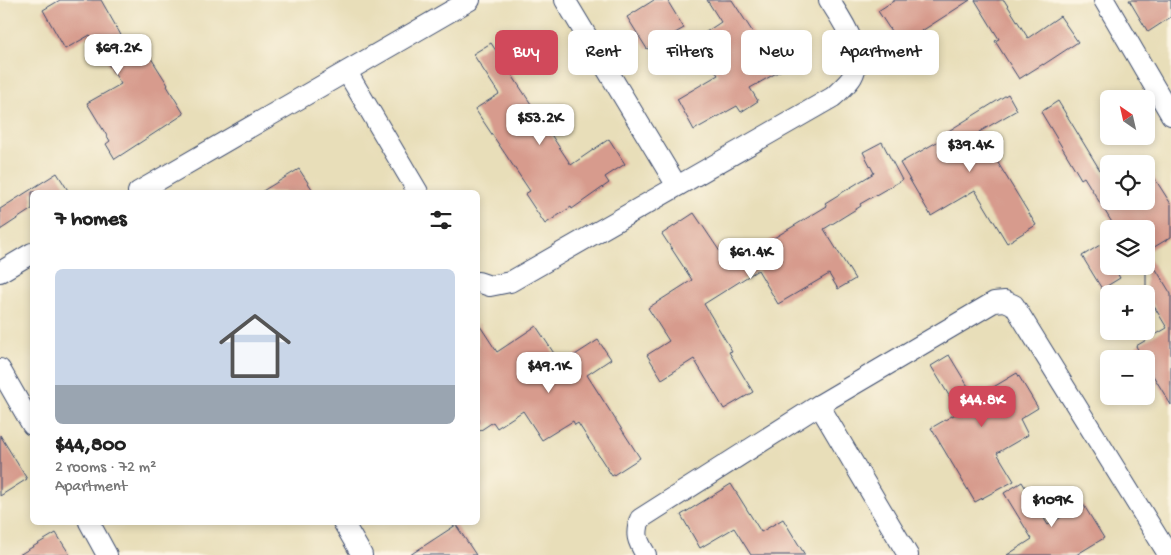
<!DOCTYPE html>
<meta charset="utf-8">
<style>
body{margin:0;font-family:"Gochi Hand",sans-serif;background:#f6f6f6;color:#222;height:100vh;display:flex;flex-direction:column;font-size:19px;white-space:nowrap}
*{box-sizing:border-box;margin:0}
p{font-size:16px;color:#767676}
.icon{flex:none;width:28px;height:28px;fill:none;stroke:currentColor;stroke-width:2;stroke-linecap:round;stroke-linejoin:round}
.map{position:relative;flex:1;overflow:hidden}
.details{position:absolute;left:30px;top:190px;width:450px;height:335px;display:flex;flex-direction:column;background:#fff;border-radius:8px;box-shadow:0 2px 8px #0003}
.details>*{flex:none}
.guide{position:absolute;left:495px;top:30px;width:475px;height:45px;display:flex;gap:10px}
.needle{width:32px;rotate:326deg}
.tools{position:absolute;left:1100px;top:90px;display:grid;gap:10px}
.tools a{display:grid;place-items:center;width:55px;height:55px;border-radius:8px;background:#fff;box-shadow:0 2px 8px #0003;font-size:25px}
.price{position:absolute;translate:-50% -42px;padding:0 11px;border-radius:10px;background:#fff;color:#222;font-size:16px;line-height:32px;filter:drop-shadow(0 1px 2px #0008)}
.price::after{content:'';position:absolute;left:50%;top:30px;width:15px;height:11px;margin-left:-8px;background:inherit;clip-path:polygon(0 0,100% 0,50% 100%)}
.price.active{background:#d1495b;color:#fff}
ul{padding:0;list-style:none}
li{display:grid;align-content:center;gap:10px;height:265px;padding:0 25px}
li+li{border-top:1px solid #e0e0e0}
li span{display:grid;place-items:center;height:155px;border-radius:8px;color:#555}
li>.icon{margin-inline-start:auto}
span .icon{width:90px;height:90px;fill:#fffc;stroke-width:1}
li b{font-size:21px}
h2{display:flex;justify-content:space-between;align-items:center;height:60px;padding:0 25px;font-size:21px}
.pill{padding:0 18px;border-radius:8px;background:#fff;box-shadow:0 2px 8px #0003;font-size:18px;line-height:45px}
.pill.active{background:#d1495b;color:#fff}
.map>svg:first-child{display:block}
.building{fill:#d79b8d}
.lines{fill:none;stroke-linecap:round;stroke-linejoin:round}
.street-casing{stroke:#3a496c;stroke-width:22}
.street{stroke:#fff;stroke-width:20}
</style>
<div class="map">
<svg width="1171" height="555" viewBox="0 0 1171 555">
<rect width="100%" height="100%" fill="#fcf5e5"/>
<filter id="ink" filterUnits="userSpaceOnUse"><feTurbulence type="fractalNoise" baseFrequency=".02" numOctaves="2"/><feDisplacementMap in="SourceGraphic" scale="10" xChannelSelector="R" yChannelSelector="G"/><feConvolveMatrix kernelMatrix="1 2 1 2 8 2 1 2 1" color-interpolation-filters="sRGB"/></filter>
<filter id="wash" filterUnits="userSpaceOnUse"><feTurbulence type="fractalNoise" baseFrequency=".0096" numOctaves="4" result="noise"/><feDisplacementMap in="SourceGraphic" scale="20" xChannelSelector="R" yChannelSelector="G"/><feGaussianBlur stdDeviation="1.12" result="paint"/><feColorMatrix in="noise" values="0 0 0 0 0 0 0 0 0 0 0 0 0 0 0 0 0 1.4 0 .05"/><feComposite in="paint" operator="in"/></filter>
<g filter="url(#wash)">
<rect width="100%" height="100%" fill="#e8deb9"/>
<g id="blocks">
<g class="building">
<polygon points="60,0 101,0 126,44 137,36 168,85 167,86 184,114 115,159 106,144 110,141 87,103 121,84 90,35 65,49 43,10"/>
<polygon points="654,0 667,0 684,28 647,49 627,17"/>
<polygon points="707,0 732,0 767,54 776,48 787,67 750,88 758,101 741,112 737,106 694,130 677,99 718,75 694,40 721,22"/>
<polygon points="895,0 970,0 900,45 878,11"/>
<polygon points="975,0 1004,0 1028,38 1060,16 1078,42 1043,65 1043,64 1019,79 995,41 999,39"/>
<polygon points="1129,0 1171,0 1171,17 1148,32"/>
<polygon points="491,43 571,165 609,139 625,164 605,177 609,183 572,209 571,207 545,224 525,194 530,191 475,109 499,94 473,54"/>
<polygon points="1008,94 1017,110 979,132 1036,225 1007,243 975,190 931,216 900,163 944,138 942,135"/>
<polygon points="1058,101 1109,185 1109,201 1146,201 1146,165 1171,204 1171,237 1146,252 1146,229 1116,229 1084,177 1081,179 1041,112"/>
<polygon points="882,142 902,180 860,204 861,206 824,229 855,279 838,289 829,274 778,304 758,270 704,304 732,351 729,352 753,392 724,409 694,359 662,379 647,355 669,341 648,308 692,280 662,234 694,213 729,265 827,206 825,203 874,173 863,152"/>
<polygon points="299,169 314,192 261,192"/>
<polygon points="57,173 69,192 32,192 32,209 0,230 0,209"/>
<polygon points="1100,245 1109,260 1109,266 1113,266 1120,278 1102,289 1082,256"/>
<polygon points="1146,253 1171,294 1171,405 1146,364 1146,359 1143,359 1136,346 1167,328 1146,293"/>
<polygon points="478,323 497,352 536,326 561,364 598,340 611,359 587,375 640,458 612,476 578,423 575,425 573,421 542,440 523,411 497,428 493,422 478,432"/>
<polygon points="949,355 975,398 1017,373 1038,408 1020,419 1028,435 997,453 1014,481 975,502 931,428 959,412 931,366"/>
<polygon points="0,435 27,479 0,496"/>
<polygon points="1022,482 1048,525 1083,504 1104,538 1076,555 1007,555 1032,539 1004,493"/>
<polygon points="731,484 761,532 783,519 805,555 751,555 734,528 700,548 681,515"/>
<polygon points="456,525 476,555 410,555"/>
<polygon points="56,533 70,555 19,555"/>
</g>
</g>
</g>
<g filter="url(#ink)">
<use href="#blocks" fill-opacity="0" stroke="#3a496c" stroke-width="1"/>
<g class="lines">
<defs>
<g id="street">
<polyline points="565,0 677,186"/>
<polyline points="1104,0 1171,115"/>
<polyline points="347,72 418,192"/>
<polyline points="138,192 470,0"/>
<polyline points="0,272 32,253"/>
<path d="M478 282 490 286 510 282 833 97C839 91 848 84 852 77 866 53 841 19 829 0"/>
<polyline points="0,369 32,425"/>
<polyline points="819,405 908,555"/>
<polyline points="89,522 107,555"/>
<polyline points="343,522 362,555"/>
<path d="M646 555C637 540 635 535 640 519L819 405 994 302 1005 301 1014 305 1168 554"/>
</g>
</defs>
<use href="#street" class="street-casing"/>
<use href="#street" class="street"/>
</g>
</g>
</svg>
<div class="tools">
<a><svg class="needle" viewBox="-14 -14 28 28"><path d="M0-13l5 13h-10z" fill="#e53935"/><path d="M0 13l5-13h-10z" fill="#767676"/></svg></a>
<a><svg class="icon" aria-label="locate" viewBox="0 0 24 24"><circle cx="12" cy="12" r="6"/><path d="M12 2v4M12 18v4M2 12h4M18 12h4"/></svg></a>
<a><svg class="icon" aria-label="layers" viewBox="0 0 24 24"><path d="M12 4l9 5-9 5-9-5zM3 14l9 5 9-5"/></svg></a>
<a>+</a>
<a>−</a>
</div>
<b class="price" style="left:118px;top:76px">$69.2K</b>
<b class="price" style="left:540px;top:146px">$53.2K</b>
<b class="price" style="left:970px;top:173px">$39.4K</b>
<b class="price" style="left:751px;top:280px">$61.4K</b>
<b class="price" style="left:549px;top:394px">$49.1K</b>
<b class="price active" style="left:982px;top:428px">$44.8K</b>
<b class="price" style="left:1052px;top:528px">$109K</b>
<div class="guide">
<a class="pill active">Buy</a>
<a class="pill">Rent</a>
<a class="pill">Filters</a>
<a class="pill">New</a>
<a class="pill">Apartment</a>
</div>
<section class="details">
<h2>7 homes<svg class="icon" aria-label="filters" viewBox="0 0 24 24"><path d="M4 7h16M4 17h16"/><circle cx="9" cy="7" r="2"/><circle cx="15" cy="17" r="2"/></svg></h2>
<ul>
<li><span style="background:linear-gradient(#c9d6e8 75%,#9aa5b1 0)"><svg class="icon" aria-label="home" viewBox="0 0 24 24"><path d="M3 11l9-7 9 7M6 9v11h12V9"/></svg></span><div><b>$44,800</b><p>2 rooms · 72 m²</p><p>Apartment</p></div></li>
</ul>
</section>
</div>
